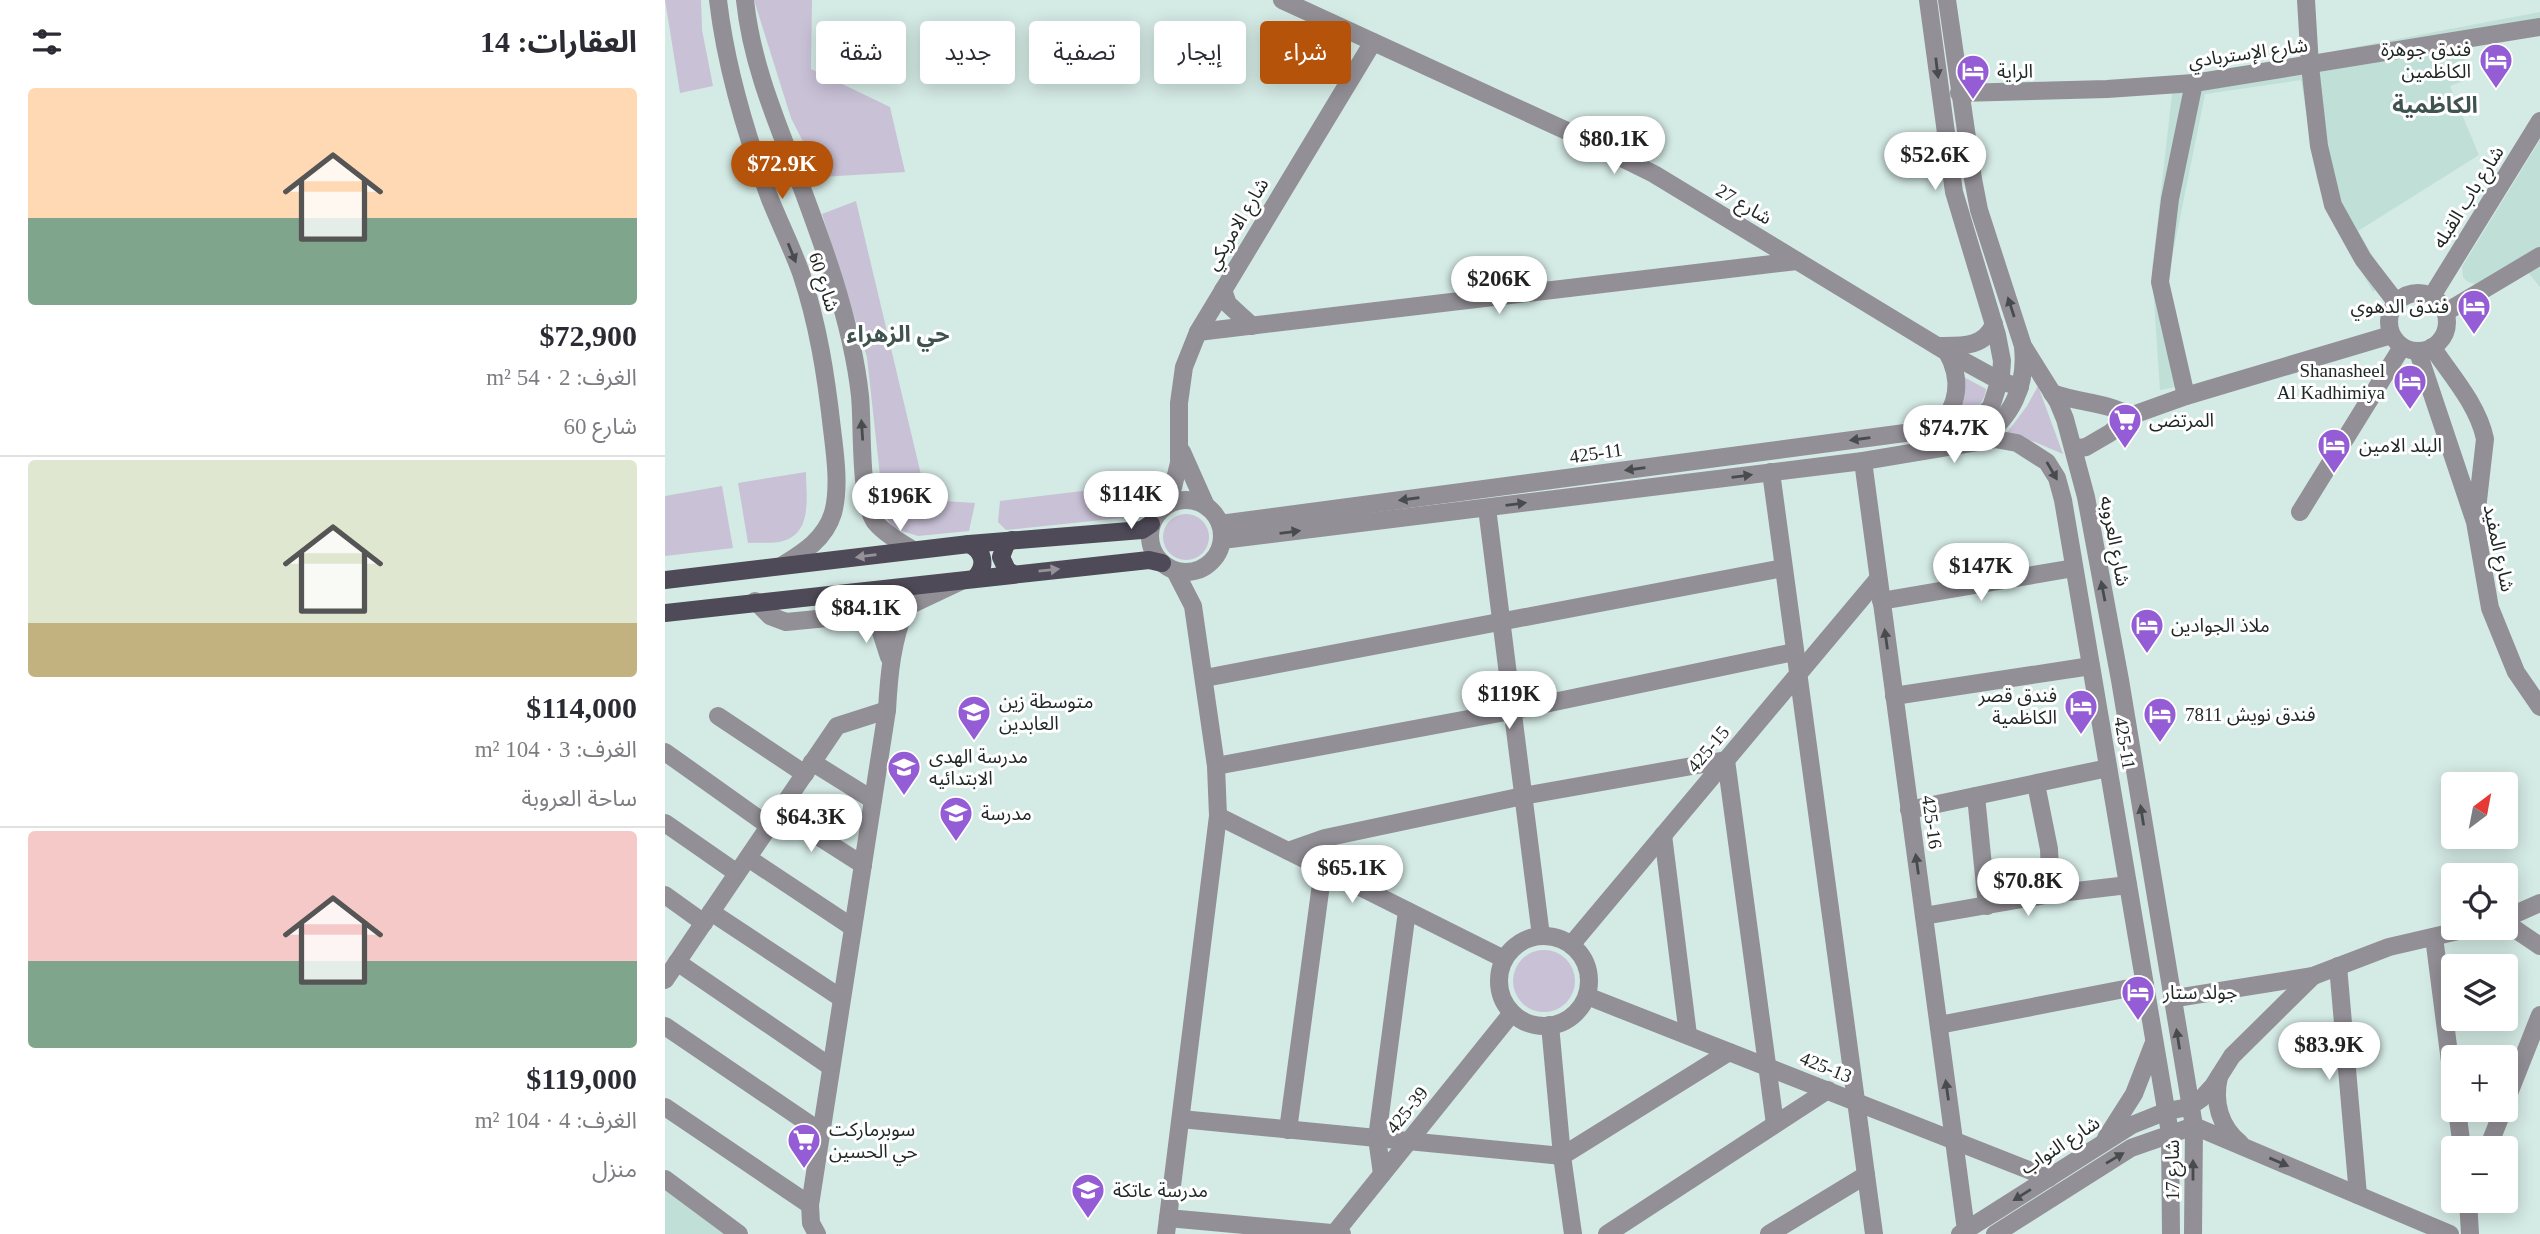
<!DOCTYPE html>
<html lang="ar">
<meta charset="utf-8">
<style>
body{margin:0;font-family:"Times New Roman","Noto Sans Arabic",serif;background:#f2f2f3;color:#2b2b33;direction:rtl;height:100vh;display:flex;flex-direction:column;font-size:26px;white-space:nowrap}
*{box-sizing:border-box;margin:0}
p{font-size:23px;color:#7c7c81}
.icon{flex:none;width:38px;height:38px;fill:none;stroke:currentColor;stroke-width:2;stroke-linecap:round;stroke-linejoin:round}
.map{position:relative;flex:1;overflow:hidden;direction:ltr}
.panel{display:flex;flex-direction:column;background:#fff;width:665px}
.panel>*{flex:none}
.top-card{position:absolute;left:21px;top:21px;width:665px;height:63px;direction:rtl;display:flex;gap:14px}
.needle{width:46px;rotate:32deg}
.controls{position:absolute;left:1776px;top:772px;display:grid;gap:14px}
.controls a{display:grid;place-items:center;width:77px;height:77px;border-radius:7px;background:#fff;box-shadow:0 4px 18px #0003;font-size:35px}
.price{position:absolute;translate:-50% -60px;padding:0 16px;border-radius:24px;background:#fff;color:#222;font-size:23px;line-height:46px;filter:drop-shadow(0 2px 4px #0008)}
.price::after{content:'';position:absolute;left:50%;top:42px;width:21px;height:16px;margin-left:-10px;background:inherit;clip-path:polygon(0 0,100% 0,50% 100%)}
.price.selected{background:#b45309;color:#fff}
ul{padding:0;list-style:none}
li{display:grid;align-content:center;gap:14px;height:371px;padding:0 28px}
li+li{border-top:2px solid #e1e1e2}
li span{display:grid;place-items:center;height:217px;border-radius:7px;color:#555}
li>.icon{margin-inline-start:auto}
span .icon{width:126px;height:126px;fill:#fffc;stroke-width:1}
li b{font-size:30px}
h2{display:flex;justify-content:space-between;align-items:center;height:84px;padding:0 28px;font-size:30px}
.pill{padding:0 24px;border-radius:7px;background:#fff;box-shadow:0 4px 18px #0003;font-size:24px;line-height:63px}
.pill.selected{background:#b45309;color:#fff}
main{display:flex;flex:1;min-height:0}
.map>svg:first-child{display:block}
.built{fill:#c0dfd7}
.green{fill:#c9c1d6}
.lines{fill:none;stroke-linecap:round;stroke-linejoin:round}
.minor{stroke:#928f96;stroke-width:18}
.major{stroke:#4f4a57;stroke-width:18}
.oneway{fill:#484c4d}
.oneway2{fill:#95929a}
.labels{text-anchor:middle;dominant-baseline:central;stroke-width:6;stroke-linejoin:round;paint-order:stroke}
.poi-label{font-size:19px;fill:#202826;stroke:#fff;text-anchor:start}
.street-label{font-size:19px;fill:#202826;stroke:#fff}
.quarter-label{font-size:23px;font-weight:bold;fill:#40544f;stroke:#fff}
</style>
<main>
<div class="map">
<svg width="1875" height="1234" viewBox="0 0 1875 1234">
<rect width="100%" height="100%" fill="#d4eae4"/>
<g class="built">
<polygon points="1875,12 1875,31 1795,47 1806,78 1785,86 1814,155 1693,231 1722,280 1708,292 1673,230 1652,180 1636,80 1540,94 1501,287 1526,384 1495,390 1487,270 1509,77 1543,75"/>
<polygon points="1875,140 1875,287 1854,261 1810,284 1803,282 1798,277 1797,267"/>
<polygon points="0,1190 63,1234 0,1234"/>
</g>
<g class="green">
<polygon points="0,0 36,0 37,30 48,86 15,93"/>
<polygon points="89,0 147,0 146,69 225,107 240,172 156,177 126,118"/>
<polygon points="191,201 262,500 310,503 304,531 253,536 227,528 219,512 202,357 157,214"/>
<path d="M1297 376 1321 389C1319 407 1306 412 1291 419L1295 409Z"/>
<polygon points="1373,386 1398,454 1370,442 1341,434 1362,406"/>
<path d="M141 472C141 495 148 533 118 541 107 544 94 542 83 543L73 483Z"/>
<polygon points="57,486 68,548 0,556 0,496"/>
<polygon points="459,486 465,517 341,530 333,522 335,501"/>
<circle cx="521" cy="537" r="23"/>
<circle cx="879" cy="981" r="31"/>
</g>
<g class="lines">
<g class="minor">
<path d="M53 0C61 68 81 135 105 199 115 224 127 248 136 273 153 324 161 375 167 429 170 454 175 487 168 513 160 539 139 552 118 565"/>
<path d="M80 0C86 59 108 113 129 167 156 238 187 321 195 396 198 426 194 499 210 522 220 534 235 542 248 550"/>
<polyline points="617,0 902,131 989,174 1282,352 1335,381 1355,387"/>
<polyline points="1282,0 1308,179 1314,210 1358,346 1393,402 1400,419 1421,497 1455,680 1529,1126 1528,1234"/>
<polyline points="1641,0 1645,66 1654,146 1668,205 1698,259 1731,302"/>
<polyline points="1294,93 1442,89 1529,83 1875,27"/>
<polyline points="558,290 563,304 587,326"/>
<circle cx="1753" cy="322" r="29"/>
<polyline points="1767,296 1875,121"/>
<polyline points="1781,312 1875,256"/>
<polyline points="533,332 1132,261"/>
<path d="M1272 346C1296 346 1319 348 1329 324"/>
<path d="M1767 347C1786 375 1813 405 1820 439L1811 518"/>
<polyline points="1753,352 1810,522 1825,608 1851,672 1875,707"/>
<path d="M1387 393C1413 403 1442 402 1465 416"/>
<polyline points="1521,396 1495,282 1505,199 1529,83"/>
<path d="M1272 429C1294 406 1297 379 1282 352"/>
<path d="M1314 439C1347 419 1362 385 1358 347"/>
<polyline points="1409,449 1421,447 1445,433 1465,416 1521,396 1726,335"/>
<polyline points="517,452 541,506"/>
<polyline points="1198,461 1301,1230"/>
<polyline points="1106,472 1209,1234"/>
<circle cx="521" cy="536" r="36"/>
<polyline points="504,503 514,463 514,403 519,367 533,332 708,42"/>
<polyline points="822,508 876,936"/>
<polyline points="1635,512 1737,347"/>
<polyline points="555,524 1300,425 1311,421 1326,407 1336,376 1337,361 1332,335 1289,192 1263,0"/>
<polyline points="557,540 1198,461 1330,439 1352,443 1382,462 1392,478 1398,500 1505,1133 1506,1234"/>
<polyline points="90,601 105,616 121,622 204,614 241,607 296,581"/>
<polyline points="1216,601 1409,568"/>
<polyline points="204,614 215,629 224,657"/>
<polyline points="540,678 1118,568"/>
<polyline points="1229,696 1426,666"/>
<polyline points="53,716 140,774"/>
<polyline points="0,752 104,826"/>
<polyline points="147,762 208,800"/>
<polyline points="551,766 846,711 1129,652"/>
<polyline points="1371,784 1384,849 1386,894"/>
<polyline points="1311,796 1322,906"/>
<polyline points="1244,810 1443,768"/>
<polyline points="115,812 198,865"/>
<polyline points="553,816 839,959"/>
<polyline points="0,823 72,873"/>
<polyline points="998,835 1023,1035"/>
<polyline points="623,851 660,838 858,796 1061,760 1110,1124"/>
<polyline points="83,858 187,927"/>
<polyline points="0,895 39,923"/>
<polyline points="46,912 176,998"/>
<polyline points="1259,916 1386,894 1463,885"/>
<polyline points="1841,918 1875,903"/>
<polyline points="1841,923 1875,946"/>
<circle cx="879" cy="981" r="45"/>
<polyline points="1769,937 1788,1085"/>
<polyline points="906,945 1213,579"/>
<polyline points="12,962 166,1067"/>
<polyline points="1673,966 1693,1195"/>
<polyline points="0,980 172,726 222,710"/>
<polyline points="922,996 1384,1178"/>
<polyline points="1511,998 1648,976 1724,947 1806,928"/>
<polyline points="885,1025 897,1156 908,1234"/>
<polyline points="1274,1025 1480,985"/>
<polyline points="0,1026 156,1132"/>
<path d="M1554 1077C1548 1102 1555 1127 1575 1143"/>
<polyline points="1841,1101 1875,1015"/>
<polyline points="0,1107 145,1205"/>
<polyline points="1792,1110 1797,1148"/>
<polyline points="516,1119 897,1156 1064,1052"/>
<polyline points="623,1130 658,869"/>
<polyline points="1441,1138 1469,1094 1488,1045"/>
<polyline points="1823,1148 1838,1110"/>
<polyline points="717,1174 712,1138 742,911"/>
<polyline points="0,1179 74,1234"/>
<polyline points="1803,1200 1805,1234"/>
<polyline points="503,1218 677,1234"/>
<path d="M152 1234 146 1223 145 1205 222 710C224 674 227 641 241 607"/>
<polyline points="501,1234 553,816 551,766 528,606 510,571"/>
<polyline points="669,1234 847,1013"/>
<polyline points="942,1234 1163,1090"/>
<polyline points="1104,1234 1201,1175"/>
<polyline points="1295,1234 1467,1125 1502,1111 1524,1107 1537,1098 1548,1086 1567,1056 1648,976"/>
<polyline points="1330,1234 1466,1148 1529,1126 1785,1234"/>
</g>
<g class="major">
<polyline points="347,540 341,544 336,557 342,570 348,574"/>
<path d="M304 544C319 551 322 566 310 578"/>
<polyline points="0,580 304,544 477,530 486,524"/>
<polyline points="0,613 484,560 497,563"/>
</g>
</g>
<defs><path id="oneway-solid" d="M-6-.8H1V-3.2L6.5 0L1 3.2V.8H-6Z" transform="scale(1.75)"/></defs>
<g class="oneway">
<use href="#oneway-solid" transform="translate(1272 68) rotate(83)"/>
<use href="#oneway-solid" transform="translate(127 253) rotate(68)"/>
<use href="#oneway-solid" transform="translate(1346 307) rotate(-108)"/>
<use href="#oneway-solid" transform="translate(197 430) rotate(-94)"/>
<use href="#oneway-solid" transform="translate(1195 439) rotate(172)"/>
<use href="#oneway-solid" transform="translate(970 469) rotate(172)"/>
<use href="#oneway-solid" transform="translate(1387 471) rotate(60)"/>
<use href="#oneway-solid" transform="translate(1077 476) rotate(-7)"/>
<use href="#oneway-solid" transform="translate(744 499) rotate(172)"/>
<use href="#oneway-solid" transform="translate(851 504) rotate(-7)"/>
<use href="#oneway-solid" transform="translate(625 532) rotate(-7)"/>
<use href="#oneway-solid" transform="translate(1438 591) rotate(-101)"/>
<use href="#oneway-solid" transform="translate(1221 639) rotate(-98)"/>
<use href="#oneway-solid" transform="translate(1477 815) rotate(-99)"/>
<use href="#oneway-solid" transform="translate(1252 864) rotate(-98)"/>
<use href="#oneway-solid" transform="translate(1513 1039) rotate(-99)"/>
<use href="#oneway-solid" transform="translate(1282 1090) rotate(-98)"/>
<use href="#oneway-solid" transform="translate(1450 1158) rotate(-31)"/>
<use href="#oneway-solid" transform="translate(1614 1162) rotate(23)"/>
<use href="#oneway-solid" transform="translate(1528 1170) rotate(-90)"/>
<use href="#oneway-solid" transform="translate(1357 1195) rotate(148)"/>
</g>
<g class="oneway2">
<use href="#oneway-solid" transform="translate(201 556) rotate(173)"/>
<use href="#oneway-solid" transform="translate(384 570) rotate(-6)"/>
</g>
<defs>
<symbol id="hotel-pin" viewBox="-11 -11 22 30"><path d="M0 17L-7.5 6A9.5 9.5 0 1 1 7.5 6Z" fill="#945dd5" stroke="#fff"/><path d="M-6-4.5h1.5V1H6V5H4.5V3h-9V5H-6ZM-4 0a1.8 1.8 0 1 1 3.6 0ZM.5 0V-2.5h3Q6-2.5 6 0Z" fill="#fff"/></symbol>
<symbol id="supermarket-pin" viewBox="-11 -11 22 30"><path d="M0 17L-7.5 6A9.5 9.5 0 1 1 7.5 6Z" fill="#945dd5" stroke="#fff"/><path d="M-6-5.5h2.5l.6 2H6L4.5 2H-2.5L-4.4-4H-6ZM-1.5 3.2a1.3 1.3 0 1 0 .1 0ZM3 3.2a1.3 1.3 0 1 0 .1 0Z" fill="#fff"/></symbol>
<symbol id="school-pin" viewBox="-11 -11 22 30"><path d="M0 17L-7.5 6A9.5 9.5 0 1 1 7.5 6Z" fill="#945dd5" stroke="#fff"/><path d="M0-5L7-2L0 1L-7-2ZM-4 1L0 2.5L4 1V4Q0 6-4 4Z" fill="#fff"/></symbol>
</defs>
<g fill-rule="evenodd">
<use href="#hotel-pin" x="1812" y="41" width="38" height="52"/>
<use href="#hotel-pin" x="1289" y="52" width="38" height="52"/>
<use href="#hotel-pin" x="1790" y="287" width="38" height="52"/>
<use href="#hotel-pin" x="1726" y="362" width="38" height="52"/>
<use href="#supermarket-pin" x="1441" y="401" width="38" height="52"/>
<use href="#hotel-pin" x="1650" y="426" width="38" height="52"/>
<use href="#hotel-pin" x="1463" y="606" width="38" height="52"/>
<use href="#hotel-pin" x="1397" y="687" width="38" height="52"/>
<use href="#school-pin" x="290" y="693" width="38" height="52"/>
<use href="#hotel-pin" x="1476" y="695" width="38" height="52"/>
<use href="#school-pin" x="220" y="748" width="38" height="52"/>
<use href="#school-pin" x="272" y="794" width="38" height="52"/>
<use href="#hotel-pin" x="1454" y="973" width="38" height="52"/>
<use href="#supermarket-pin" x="120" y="1121" width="38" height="52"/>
<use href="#school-pin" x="404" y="1171" width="38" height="52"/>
</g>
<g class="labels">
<g class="poi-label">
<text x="1806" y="49" text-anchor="end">فندق جوهرة<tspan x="1806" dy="22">الكاظمين</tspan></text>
<text x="1332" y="71">الراية</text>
<text x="1784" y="306" text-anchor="end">فندق الدهوي</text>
<text x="1720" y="370" text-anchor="end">Shanasheel<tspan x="1720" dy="22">Al Kadhimiya</tspan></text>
<text x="1484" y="420">المرتضى</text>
<text x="1694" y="445">البلد الامين</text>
<text x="1506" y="625">ملاذ الجوادين</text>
<text x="1392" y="695" text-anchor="end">فندق قصر<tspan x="1392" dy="22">الكاظمية</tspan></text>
<text x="334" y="701">متوسطة زين<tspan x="334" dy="22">العابدين</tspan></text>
<text x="1520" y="714">فندق نويش 7811</text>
<text x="264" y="756">مدرسة الهدى<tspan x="264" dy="22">الابتدائيه</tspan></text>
<text x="316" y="813">مدرسة</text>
<text x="1498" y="992">جولد ستار</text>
<text x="164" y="1129">سوبرماركت<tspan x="164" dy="22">حي الحسين</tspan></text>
<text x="448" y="1190">مدرسة عاتكة</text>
</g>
<g class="street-label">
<text transform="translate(1583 53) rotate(-8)">شارع الإستربادي</text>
<text transform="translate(1803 197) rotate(-58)">شارع باب القبله</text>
<text transform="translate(1079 204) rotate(31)">شارع 27</text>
<text transform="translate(572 224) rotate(-59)">شارع الامريكي</text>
<text transform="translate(159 282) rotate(72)">شارع 60</text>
<text transform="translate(931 453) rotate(-8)">425-11</text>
<text transform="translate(1450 541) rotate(79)">شارع العروبه</text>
<text transform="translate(1834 548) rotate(78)">شارع المفيد</text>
<text transform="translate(1460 743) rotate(80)">425-11</text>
<text transform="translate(1043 749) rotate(-50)">425-15</text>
<text transform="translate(1267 822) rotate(82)">425-16</text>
<text transform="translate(1161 1067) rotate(22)">425-13</text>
<text transform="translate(742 1110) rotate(-51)">425-39</text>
<text transform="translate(1395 1145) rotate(-33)">شارع النواب</text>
<text transform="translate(1507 1170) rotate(-90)">شارع 17</text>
</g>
<g class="quarter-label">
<text x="1770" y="105">الكاظمية</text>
<text x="233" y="334">حي الزهراء</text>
</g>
</g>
</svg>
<div class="controls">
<a><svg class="needle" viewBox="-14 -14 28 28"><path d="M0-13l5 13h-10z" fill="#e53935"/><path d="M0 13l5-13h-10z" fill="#7c7c81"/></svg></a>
<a><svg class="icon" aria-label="locate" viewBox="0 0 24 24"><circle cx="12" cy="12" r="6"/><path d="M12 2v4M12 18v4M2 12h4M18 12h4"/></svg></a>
<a><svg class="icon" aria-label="layers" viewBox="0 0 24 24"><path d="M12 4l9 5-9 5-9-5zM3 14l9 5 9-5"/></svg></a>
<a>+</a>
<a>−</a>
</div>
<b class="price" style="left:949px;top:176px">$80.1K</b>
<b class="price" style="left:1270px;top:192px">$52.6K</b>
<b class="price selected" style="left:117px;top:201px">$72.9K</b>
<b class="price" style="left:834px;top:316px">$206K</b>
<b class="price" style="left:1289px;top:465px">$74.7K</b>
<b class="price" style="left:466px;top:531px">$114K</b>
<b class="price" style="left:235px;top:533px">$196K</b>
<b class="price" style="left:1316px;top:603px">$147K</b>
<b class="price" style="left:201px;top:645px">$84.1K</b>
<b class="price" style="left:844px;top:731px">$119K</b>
<b class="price" style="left:146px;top:854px">$64.3K</b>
<b class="price" style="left:687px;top:905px">$65.1K</b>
<b class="price" style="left:1363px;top:918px">$70.8K</b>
<b class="price" style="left:1664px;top:1082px">$83.9K</b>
<div class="top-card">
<a class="pill selected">شراء</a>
<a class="pill">إيجار</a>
<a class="pill">تصفية</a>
<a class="pill">جديد</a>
<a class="pill">شقة</a>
</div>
</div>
<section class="panel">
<h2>العقارات: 14<svg class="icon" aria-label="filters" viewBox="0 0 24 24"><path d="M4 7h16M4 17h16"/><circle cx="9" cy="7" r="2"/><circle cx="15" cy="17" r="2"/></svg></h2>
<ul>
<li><span style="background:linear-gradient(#ffd9b3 60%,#7fa58c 0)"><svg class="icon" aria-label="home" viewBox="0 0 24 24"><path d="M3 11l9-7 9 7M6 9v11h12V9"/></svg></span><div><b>$72,900</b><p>الغرف: 2 · 54 m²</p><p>شارع 60</p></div></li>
<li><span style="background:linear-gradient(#dfe7d0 75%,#c2b280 0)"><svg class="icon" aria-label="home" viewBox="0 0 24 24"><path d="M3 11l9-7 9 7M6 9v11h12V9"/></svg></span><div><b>$114,000</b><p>الغرف: 3 · 104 m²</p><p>ساحة العروبة</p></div></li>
<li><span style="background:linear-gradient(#f6c9c9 60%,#7fa58c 0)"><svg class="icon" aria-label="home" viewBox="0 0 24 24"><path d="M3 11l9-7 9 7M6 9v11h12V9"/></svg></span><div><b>$119,000</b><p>الغرف: 4 · 104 m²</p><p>منزل</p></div></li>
</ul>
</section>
</main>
